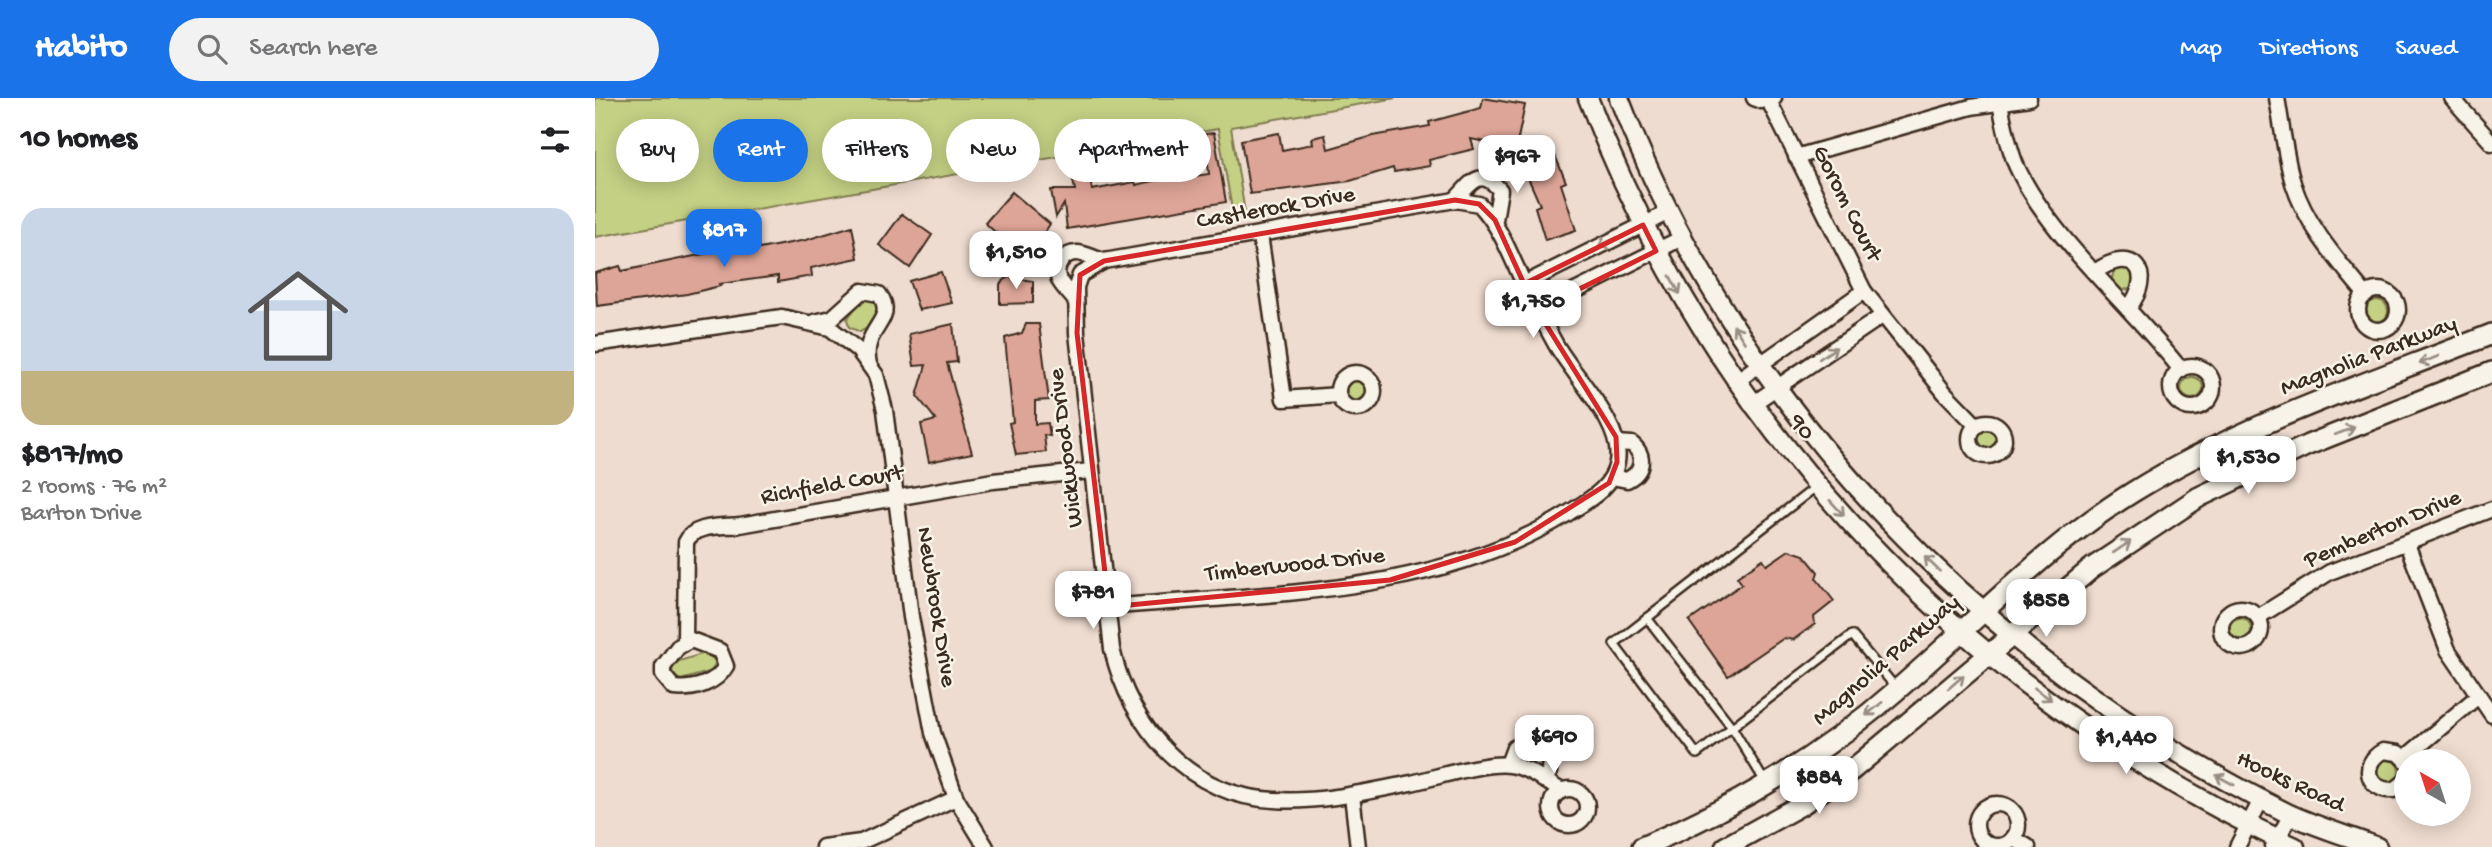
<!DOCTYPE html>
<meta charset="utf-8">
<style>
body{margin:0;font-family:"Gochi Hand",sans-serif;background:#f2f2f2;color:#202124;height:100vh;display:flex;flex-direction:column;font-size:26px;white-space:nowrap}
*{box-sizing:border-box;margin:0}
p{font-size:23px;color:#757577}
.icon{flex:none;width:38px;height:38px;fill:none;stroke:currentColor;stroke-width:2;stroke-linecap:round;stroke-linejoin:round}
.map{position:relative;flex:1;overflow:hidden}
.details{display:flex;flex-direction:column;background:#fff;width:595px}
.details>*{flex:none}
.top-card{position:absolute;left:21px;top:21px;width:665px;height:63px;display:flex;gap:14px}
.needle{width:46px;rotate:321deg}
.tools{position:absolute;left:1799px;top:651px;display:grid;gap:14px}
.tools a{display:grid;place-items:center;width:77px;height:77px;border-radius:50%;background:#fff;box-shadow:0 4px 18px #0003;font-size:35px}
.price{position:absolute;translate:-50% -60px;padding:0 16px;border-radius:14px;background:#fff;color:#222;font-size:23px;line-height:46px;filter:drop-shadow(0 2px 4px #0008)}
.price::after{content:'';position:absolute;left:50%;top:42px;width:21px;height:16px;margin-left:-10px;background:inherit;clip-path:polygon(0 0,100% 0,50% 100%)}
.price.active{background:#1a73e8;color:#fff}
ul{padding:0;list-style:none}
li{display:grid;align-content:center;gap:14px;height:371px;padding:0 21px}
li span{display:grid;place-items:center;height:217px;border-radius:21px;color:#555}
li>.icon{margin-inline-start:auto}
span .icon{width:126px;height:126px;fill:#fffc;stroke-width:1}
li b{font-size:30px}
h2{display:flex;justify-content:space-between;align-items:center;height:84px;padding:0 21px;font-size:30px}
.pill{padding:0 24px;border-radius:32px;background:#fff;box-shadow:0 4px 18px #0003;font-size:24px;line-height:63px}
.pill.active{background:#1a73e8;color:#fff}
header{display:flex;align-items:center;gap:42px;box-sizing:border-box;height:98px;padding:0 35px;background:#1a73e8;color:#fff}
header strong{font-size:33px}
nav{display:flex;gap:38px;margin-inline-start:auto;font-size:24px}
.search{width:490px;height:63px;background:#f2f2f2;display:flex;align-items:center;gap:18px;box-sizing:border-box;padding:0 24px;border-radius:38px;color:#757577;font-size:26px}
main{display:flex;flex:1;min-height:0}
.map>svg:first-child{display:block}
.green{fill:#c4d084;stroke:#807d51;stroke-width:2}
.building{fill:#dda597;stroke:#3b2a1e;stroke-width:2}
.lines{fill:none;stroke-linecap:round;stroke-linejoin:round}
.service-casing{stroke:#3b2a1e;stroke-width:12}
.minor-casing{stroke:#3b2a1e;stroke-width:19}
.tertiary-casing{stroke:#3b2a1e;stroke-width:23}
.secondary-casing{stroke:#3b2a1e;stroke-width:24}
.service{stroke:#f7f3e8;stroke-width:7}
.minor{stroke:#f7f3e8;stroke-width:14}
.tertiary{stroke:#f7f3e8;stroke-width:18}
.secondary{stroke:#f7f3e8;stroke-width:19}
.oneway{stroke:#998e83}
.marked{fill:none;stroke:#d62828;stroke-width:5;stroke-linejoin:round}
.labels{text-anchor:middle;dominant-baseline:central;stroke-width:5;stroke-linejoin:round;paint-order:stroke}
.street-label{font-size:24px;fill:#3b2a1e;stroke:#f7f3e8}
</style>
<header>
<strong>Habito</strong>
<div class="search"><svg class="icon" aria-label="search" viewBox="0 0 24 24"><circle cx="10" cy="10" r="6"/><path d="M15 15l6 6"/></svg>Search here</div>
<nav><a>Map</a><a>Directions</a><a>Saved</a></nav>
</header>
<main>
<section class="details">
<h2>10 homes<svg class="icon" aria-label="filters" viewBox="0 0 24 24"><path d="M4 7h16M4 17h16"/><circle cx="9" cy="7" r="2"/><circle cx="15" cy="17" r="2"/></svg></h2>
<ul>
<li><span style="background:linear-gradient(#c9d6e8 75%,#c2b280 0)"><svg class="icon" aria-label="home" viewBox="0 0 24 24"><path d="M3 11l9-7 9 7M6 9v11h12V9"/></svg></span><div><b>$817/mo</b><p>2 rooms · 76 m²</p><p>Barton Drive</p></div></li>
</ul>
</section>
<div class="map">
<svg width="1897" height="749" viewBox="0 0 1897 749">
<rect width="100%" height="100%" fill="#efdcd0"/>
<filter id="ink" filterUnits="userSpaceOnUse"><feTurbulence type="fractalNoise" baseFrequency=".0143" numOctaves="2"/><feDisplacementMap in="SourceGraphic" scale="14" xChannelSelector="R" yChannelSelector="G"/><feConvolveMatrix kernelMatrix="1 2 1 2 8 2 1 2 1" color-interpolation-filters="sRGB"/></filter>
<g filter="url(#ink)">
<g class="green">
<polygon points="0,0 801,0 636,29 651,121 639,123 623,31 0,139"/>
<circle cx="1528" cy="181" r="11"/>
<polygon points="268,200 280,202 284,211 275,228 265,234 254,229 252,221"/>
<circle cx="1782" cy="213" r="11"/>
<circle cx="764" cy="293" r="18"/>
<circle cx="1597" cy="290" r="11"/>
<circle cx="1393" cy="341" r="11"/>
<circle cx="1645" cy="531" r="11"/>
<polygon points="110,555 121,563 117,573 86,582 78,578 77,570 81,564"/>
<circle cx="1793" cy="673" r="11"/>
</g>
<g class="building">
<polygon points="888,0 930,7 921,50 876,41 879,51 834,62 835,68 799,74 798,70 755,83 655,96 646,42 684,35 687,52 718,46 717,40 730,37 733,51 778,38 835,28 834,24 886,10"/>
<polygon points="619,35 631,104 472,131 469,106 461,119 456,92 480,92 477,78 494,75 497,92 540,84 541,87 579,78 579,81 614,76 610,36"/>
<polygon points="959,55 971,84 966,86 981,132 950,142 940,109 945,107 928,68"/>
<polygon points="417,94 455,126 440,149 424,140 419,151 390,125"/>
<polygon points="307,116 337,137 315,170 284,147"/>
<polygon points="257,128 263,160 216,170 217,178 183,184 183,178 124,186 125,188 92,196 2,208 0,175 25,168 27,173 162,145 164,151 211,142"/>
<polygon points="346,174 357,205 324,212 314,183"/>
<polygon points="413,179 438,183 438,205 405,206 405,186"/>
<polygon points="358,226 362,264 352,265 377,355 334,364 326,326 341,322 322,298 331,267 319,268 314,236"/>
<polygon points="431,226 444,226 454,302 440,303 440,326 453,325 455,338 449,337 451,354 421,357 414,325 418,324 410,240 427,235"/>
<polygon points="1194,452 1209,457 1223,474 1221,480 1239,503 1219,519 1220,526 1198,542 1189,540 1133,578 1094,523 1147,486 1142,479 1168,461 1172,467"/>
</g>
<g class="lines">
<defs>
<g id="service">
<polyline points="1222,388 1019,546 1102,656 1257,537 1302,591"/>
<polyline points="1052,520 1137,629 1170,684"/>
</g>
<g id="minor">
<polyline points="1159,0 1166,3 1179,0"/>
<path d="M1682 0C1687 28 1690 57 1698 85 1711 127 1743 163 1771 197"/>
<polyline points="1857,0 1897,45"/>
<polyline points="1174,3 1269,193 1350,295 1382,328"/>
<path d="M1405 5C1409 26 1413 47 1421 67 1454 140 1537 208 1586 272"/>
<polyline points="1201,59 1376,9 1434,0"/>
<path d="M860 102C876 86 884 68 905 92L900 122"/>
<polyline points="665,137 689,301 743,297"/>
<path d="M1500 174C1537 147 1562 173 1533 211"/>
<polyline points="929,186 1074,114"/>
<circle cx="1783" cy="212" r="20"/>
<path d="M481 204C476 196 468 190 464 182 458 169 469 154 483 155 491 156 501 161 509 163"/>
<polyline points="942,212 1087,140"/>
<path d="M219 224 237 220 267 193 284 196C304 223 265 230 274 266"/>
<polyline points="0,246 187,219 235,230 263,252 281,277 290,312 316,519 338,635 361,700 391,749"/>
<circle cx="1597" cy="289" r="21"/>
<circle cx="761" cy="293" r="18"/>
<polyline points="1140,284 1269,193"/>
<polyline points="1156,307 1287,218"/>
<circle cx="1392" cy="341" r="17"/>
<path d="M1017 379 1032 382C1048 374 1051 358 1037 346L1022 345"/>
<polyline points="1812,446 1853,552 1897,617"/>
<path d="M514 509C666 495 839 499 972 416 992 403 1018 390 1022 364 1029 326 978 278 960 245 949 225 938 205 928 184 915 156 905 128 884 106L860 102 509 163 485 177 481 189 482 235 517 551C535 629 594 698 679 702 725 705 771 694 816 685 843 679 888 664 915 667 933 669 951 684 967 693"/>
<circle cx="1646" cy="530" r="20"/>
<polyline points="1663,519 1735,474 1897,411"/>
<path d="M96 542 125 553 131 568C121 586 98 592 79 590L68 577V569L83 549Z"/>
<path d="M90 544 91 444C99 426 127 429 145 427L398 383 496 373"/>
<polyline points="1810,660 1883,598"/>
<path d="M913 666 919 650C933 640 946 643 955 658L954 675 948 682"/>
<path d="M1811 683 1799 692C1773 694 1764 666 1788 653L1803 655 1811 663"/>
<circle cx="974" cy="709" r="18"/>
<polyline points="757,697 763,749"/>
<circle cx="1402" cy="727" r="21"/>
<polyline points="1418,740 1433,749"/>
<polyline points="228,749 266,744 361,700"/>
<polyline points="1642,749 1667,700"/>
<polyline points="1678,749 1696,717"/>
</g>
<g id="tertiary">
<path d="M993 0C1122 336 1375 597 1700 749"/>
<path d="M1024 0C1145 317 1393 566 1694 716 1722 729 1753 738 1782 749"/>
</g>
<g id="secondary">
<path d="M1047 749C1141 709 1227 658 1303 591 1379 525 1452 447 1538 394 1649 325 1776 284 1897 236"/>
<polyline points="1130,749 1206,707 1257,672 1497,470 1604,399 1713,347 1897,274"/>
</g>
</defs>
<use href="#service" class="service-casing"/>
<use href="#minor" class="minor-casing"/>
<use href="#tertiary" class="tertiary-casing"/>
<use href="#secondary" class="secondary-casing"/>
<use href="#service" class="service"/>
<use href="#minor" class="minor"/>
<use href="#tertiary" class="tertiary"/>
<use href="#secondary" class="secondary"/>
</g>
<defs><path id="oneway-shaft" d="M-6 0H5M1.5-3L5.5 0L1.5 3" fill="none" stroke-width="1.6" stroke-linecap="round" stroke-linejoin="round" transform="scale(1.75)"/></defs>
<g class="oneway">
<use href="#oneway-shaft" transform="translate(1013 144) rotate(154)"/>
<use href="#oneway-shaft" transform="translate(1080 187) rotate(61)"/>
<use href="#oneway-shaft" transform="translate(1144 236) rotate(-123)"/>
<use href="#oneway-shaft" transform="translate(1233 255) rotate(-34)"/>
<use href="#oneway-shaft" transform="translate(1834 262) rotate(158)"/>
<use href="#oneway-shaft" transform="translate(1750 333) rotate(-21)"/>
<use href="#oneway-shaft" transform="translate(1242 410) rotate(47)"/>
<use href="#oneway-shaft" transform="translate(1527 449) rotate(-34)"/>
<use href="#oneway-shaft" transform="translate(1337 466) rotate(-136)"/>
<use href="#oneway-shaft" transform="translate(1361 584) rotate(-41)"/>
<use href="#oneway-shaft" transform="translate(1448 596) rotate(36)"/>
<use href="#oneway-shaft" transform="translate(1279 611) rotate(141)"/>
<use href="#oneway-shaft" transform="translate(1630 682) rotate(-151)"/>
</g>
</g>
<path class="marked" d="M860 102 884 106 900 122 929 186 1048 127 1061 153 942 212 1021 339 1022 364 1014 385 920 444 795 482 514 509 482 235 485 177 509 163Z"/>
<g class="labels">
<g class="street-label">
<text transform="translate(1251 106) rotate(63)">Gorom Court</text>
<text transform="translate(681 111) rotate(-10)">Castlerock Drive</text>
<text transform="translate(1774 259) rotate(-21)">Magnolia Parkway</text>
<text transform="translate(1206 330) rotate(51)">90</text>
<text transform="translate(472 350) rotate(-97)">Wickwood Drive</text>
<text transform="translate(237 388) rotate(-10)">Richfield Court</text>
<text transform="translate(1788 432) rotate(-23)">Pemberton Drive</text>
<text transform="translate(700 468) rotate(-6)">Timberwood Drive</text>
<text transform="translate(340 509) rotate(81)">Newbrook Drive</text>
<text transform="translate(1292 563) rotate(-41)">Magnolia Parkway</text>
<text transform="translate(1695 685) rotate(25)">Hooks Road</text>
</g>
</g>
</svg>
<div class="tools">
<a><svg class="needle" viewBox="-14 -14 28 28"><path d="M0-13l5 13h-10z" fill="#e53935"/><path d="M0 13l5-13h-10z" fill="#757577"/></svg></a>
</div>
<b class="price" style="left:922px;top:97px">$967</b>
<b class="price active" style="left:129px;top:171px">$817</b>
<b class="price" style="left:421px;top:193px">$1,510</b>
<b class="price" style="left:938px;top:242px">$1,750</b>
<b class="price" style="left:1653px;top:398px">$1,530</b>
<b class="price" style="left:498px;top:533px">$781</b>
<b class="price" style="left:1451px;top:541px">$858</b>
<b class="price" style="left:959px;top:677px">$690</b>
<b class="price" style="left:1531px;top:678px">$1,440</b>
<b class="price" style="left:1224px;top:718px">$884</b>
<div class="top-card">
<a class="pill">Buy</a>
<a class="pill active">Rent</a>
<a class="pill">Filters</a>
<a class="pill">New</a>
<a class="pill">Apartment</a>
</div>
</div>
</main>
